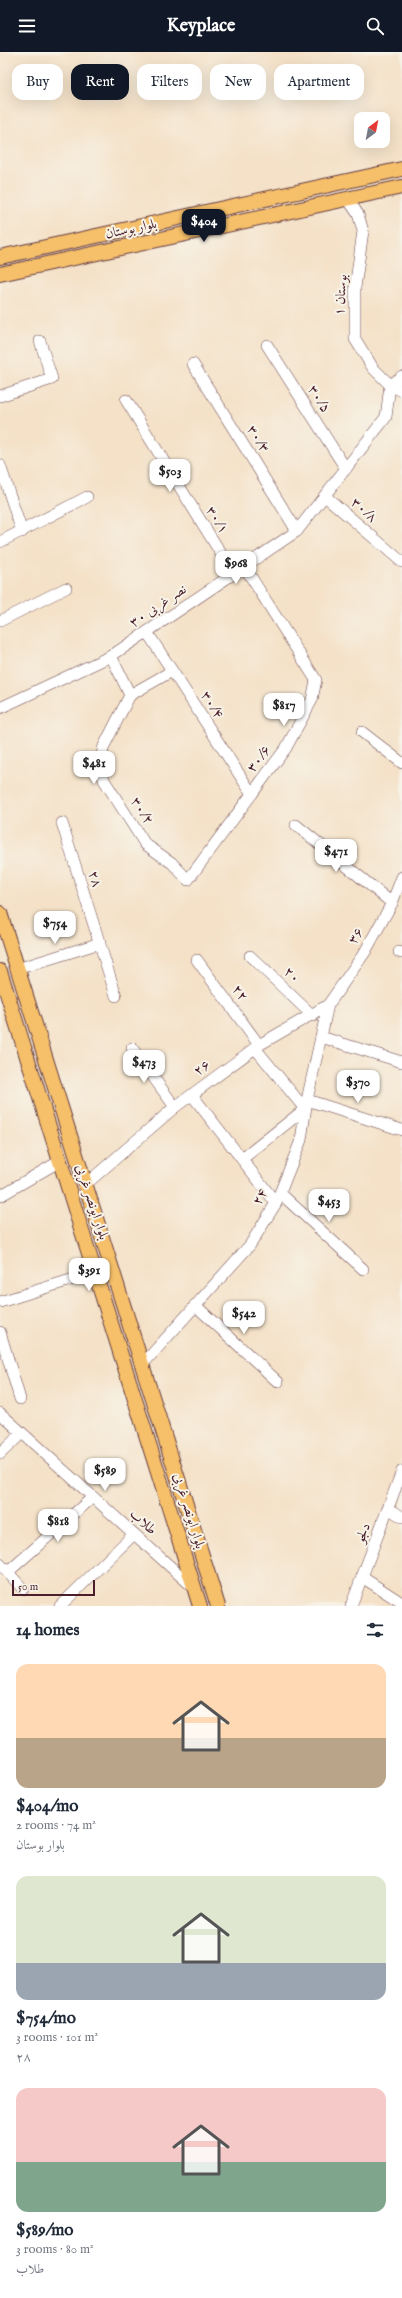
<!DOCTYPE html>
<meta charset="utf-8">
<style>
body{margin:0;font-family:"IM FELL English",Amiri,serif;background:#f6f6f7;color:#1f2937;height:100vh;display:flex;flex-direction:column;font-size:15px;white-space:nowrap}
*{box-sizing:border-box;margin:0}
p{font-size:13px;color:#747a83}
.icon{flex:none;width:22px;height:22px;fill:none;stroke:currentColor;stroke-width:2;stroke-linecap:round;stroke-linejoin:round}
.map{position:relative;height:1554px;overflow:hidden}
.sheet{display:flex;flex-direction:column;background:#fff;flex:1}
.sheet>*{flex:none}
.guide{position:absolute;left:12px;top:12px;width:378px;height:36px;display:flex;gap:8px}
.needle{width:26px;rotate:32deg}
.controls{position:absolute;left:354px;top:60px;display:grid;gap:8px}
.controls a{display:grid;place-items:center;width:36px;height:36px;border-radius:8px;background:#fff;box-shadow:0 4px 16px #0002;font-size:20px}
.scale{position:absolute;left:12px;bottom:10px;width:83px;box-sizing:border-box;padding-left:4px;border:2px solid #4a1f2b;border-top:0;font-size:11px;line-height:14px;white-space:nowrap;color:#4a1f2b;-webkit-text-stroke:3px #f7f3e8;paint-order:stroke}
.price{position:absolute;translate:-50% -34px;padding:0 9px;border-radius:8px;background:#fff;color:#222;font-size:13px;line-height:26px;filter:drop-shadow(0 1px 2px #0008)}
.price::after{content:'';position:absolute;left:50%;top:24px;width:12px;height:9px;margin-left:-6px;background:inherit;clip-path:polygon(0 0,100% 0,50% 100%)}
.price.current{background:#111827;color:#fff}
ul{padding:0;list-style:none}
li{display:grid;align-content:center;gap:8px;height:212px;padding:0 16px}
li span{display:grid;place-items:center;height:124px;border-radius:12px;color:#555}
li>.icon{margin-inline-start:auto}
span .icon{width:72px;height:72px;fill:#fffc;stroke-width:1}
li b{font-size:17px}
h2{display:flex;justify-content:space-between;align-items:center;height:48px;padding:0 16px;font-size:17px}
.pill{padding:0 14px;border-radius:12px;background:#fff;box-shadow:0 4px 16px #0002;font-size:14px;line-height:36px}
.pill.current{background:#111827;color:#fff}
header{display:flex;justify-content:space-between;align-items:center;height:52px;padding:0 16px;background:#111827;color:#fff;font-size:18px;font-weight:700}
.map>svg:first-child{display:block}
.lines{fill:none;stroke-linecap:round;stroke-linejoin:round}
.minor-casing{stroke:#643c42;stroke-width:12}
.major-casing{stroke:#643c42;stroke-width:16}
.minor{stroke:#fff;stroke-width:11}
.major{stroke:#f6c06b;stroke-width:14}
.labels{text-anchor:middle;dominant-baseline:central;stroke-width:4;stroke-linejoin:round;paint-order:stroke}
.street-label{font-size:14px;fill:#4a1f2b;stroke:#f7f3e8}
</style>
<header><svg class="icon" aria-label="menu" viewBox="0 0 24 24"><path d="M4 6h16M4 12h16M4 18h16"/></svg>Keyplace<svg class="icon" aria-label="search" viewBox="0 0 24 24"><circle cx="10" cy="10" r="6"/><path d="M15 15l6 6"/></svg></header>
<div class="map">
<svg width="402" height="1554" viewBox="0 0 402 1554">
<rect width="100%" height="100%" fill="#f7f3e8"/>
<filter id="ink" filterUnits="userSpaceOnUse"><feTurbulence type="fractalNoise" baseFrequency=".025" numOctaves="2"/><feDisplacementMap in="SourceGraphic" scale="8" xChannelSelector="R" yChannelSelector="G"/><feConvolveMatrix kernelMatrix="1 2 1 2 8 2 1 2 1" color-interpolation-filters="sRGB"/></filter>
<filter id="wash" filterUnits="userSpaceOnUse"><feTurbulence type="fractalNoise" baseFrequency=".012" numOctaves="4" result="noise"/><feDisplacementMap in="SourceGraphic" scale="16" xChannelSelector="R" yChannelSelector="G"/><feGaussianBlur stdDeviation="0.9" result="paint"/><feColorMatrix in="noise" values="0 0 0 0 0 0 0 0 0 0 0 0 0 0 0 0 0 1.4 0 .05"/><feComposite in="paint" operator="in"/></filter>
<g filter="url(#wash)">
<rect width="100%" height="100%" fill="#f4e1c7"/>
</g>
<g filter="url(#ink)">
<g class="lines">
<defs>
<g id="minor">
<polyline points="347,146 358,162 363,179 355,236 355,287 373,316 390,333 402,339"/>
<polyline points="267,293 346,417"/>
<polyline points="193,312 297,479"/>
<polyline points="390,333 402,324"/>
<polyline points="0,344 52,327 40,289"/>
<polyline points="126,348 233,521"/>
<polyline points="0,413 22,480"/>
<polyline points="325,444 402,510"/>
<polyline points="0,490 87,445"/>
<polyline points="0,569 66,536"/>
<polyline points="147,580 252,742"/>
<polyline points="111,604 130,643 104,694 100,710 104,728 145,792 172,811 188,828 286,696 312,648 316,628 244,514"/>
<polyline points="130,643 172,619"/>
<polyline points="0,656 111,604 297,479 386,365 390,333"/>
<polyline points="362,680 402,711"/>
<polyline points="62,771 116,944"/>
<polyline points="296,773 392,851"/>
<polyline points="399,900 402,901"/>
<polyline points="250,904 313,964"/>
<polyline points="197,908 259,993"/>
<polyline points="17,917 100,891"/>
<polyline points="321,985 402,1010"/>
<polyline points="132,996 175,1055"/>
<polyline points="192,1043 276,1151"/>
<polyline points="307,1048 402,1078"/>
<polyline points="242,1107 305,1057 255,996"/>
<polyline points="86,1132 175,1055 259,993 328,953 365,900 392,851 402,825"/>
<polyline points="280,1141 363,1217"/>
<polyline points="0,1144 60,1109"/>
<polyline points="0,1250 96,1220"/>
<polyline points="195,1253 278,1330"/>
<polyline points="0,1280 20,1347"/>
<polyline points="143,1312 250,1193 276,1151 301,1088 307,1048 328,953"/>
<polyline points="0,1361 194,1536"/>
<polyline points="0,1402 22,1381"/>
<polyline points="388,1456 402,1465"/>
<polyline points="0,1512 23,1537"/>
<polyline points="8,1520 93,1445"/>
<polyline points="362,1525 402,1551"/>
<polyline points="60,1554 134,1482"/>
<polyline points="351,1554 402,1419"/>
</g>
<g id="major">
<polyline points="0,205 402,117"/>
<polyline points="0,222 402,135"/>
<polyline points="0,861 218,1554"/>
<polyline points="0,919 200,1554"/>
</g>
</defs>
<use href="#minor" class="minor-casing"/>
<use href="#major" class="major-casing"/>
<use href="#minor" class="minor"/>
<use href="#major" class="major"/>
</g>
</g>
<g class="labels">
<g class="street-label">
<text transform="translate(131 177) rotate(-12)">بلوار بوستان</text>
<text transform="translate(341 243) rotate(-86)">بوستان ۱</text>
<text transform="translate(319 347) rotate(57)">۳۰/۵</text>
<text transform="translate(258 387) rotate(58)">۳۰/۳</text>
<text transform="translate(364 458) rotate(41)">۳۰/۸</text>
<text transform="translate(217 468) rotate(58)">۳۰/۱</text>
<text transform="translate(158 554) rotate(-34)">نصر غربی ۳۰</text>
<text transform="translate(212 653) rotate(57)">۳۰/۴</text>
<text transform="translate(259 707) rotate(-53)">۳۰/۶</text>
<text transform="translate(142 759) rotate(57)">۳۰/۲</text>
<text transform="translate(95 827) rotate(73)">۲۸</text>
<text transform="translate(356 884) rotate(-60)">۳۶</text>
<text transform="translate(292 923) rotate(43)">۲۰</text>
<text transform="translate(240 941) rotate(54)">۲۲</text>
<text transform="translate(202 1016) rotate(-37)">۲۶</text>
<text transform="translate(260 1145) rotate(-62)">۲۴</text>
<text transform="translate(92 1150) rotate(72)">بلوار ابونصر غربی</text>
<text transform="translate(189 1459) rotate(73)">بلوار ابونصر غربی</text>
<text transform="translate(143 1470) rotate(42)">طلاب</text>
<text transform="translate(363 1481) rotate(-69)">دلجو</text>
</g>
</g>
</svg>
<div class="controls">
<a><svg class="needle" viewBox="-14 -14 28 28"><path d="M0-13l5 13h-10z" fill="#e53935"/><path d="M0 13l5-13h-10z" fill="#747a83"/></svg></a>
</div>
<div class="scale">50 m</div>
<b class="price current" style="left:204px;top:191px">$404</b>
<b class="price" style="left:170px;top:441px">$503</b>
<b class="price" style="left:236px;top:533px">$968</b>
<b class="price" style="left:284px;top:675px">$817</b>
<b class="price" style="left:94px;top:733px">$481</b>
<b class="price" style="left:336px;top:821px">$471</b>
<b class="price" style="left:55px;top:893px">$754</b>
<b class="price" style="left:144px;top:1032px">$473</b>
<b class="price" style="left:358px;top:1052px">$370</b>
<b class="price" style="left:329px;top:1171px">$453</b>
<b class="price" style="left:89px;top:1240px">$391</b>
<b class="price" style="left:244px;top:1283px">$542</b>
<b class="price" style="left:105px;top:1440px">$589</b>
<b class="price" style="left:58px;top:1491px">$818</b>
<div class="guide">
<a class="pill">Buy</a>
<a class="pill current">Rent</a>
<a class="pill">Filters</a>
<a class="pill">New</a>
<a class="pill">Apartment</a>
</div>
</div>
<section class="sheet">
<h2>14 homes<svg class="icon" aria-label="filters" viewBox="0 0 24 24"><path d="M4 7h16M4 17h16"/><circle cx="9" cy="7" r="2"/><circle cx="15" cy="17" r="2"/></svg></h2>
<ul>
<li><span style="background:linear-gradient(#ffd9b3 60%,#b9a48a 0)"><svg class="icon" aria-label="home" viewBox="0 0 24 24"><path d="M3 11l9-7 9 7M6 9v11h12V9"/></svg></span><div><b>$404/mo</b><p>2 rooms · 74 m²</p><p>بلوار بوستان</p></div></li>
<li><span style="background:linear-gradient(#dfe7d0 70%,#9aa5b1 0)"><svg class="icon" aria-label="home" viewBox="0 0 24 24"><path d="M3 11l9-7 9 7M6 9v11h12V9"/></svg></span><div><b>$754/mo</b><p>3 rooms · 101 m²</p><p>۲۸</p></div></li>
<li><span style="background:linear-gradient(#f6c9c9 60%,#7fa58c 0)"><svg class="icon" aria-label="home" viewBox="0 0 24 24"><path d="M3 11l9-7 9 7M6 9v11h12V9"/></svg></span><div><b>$589/mo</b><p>3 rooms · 80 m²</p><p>طلاب</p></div></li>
</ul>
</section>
